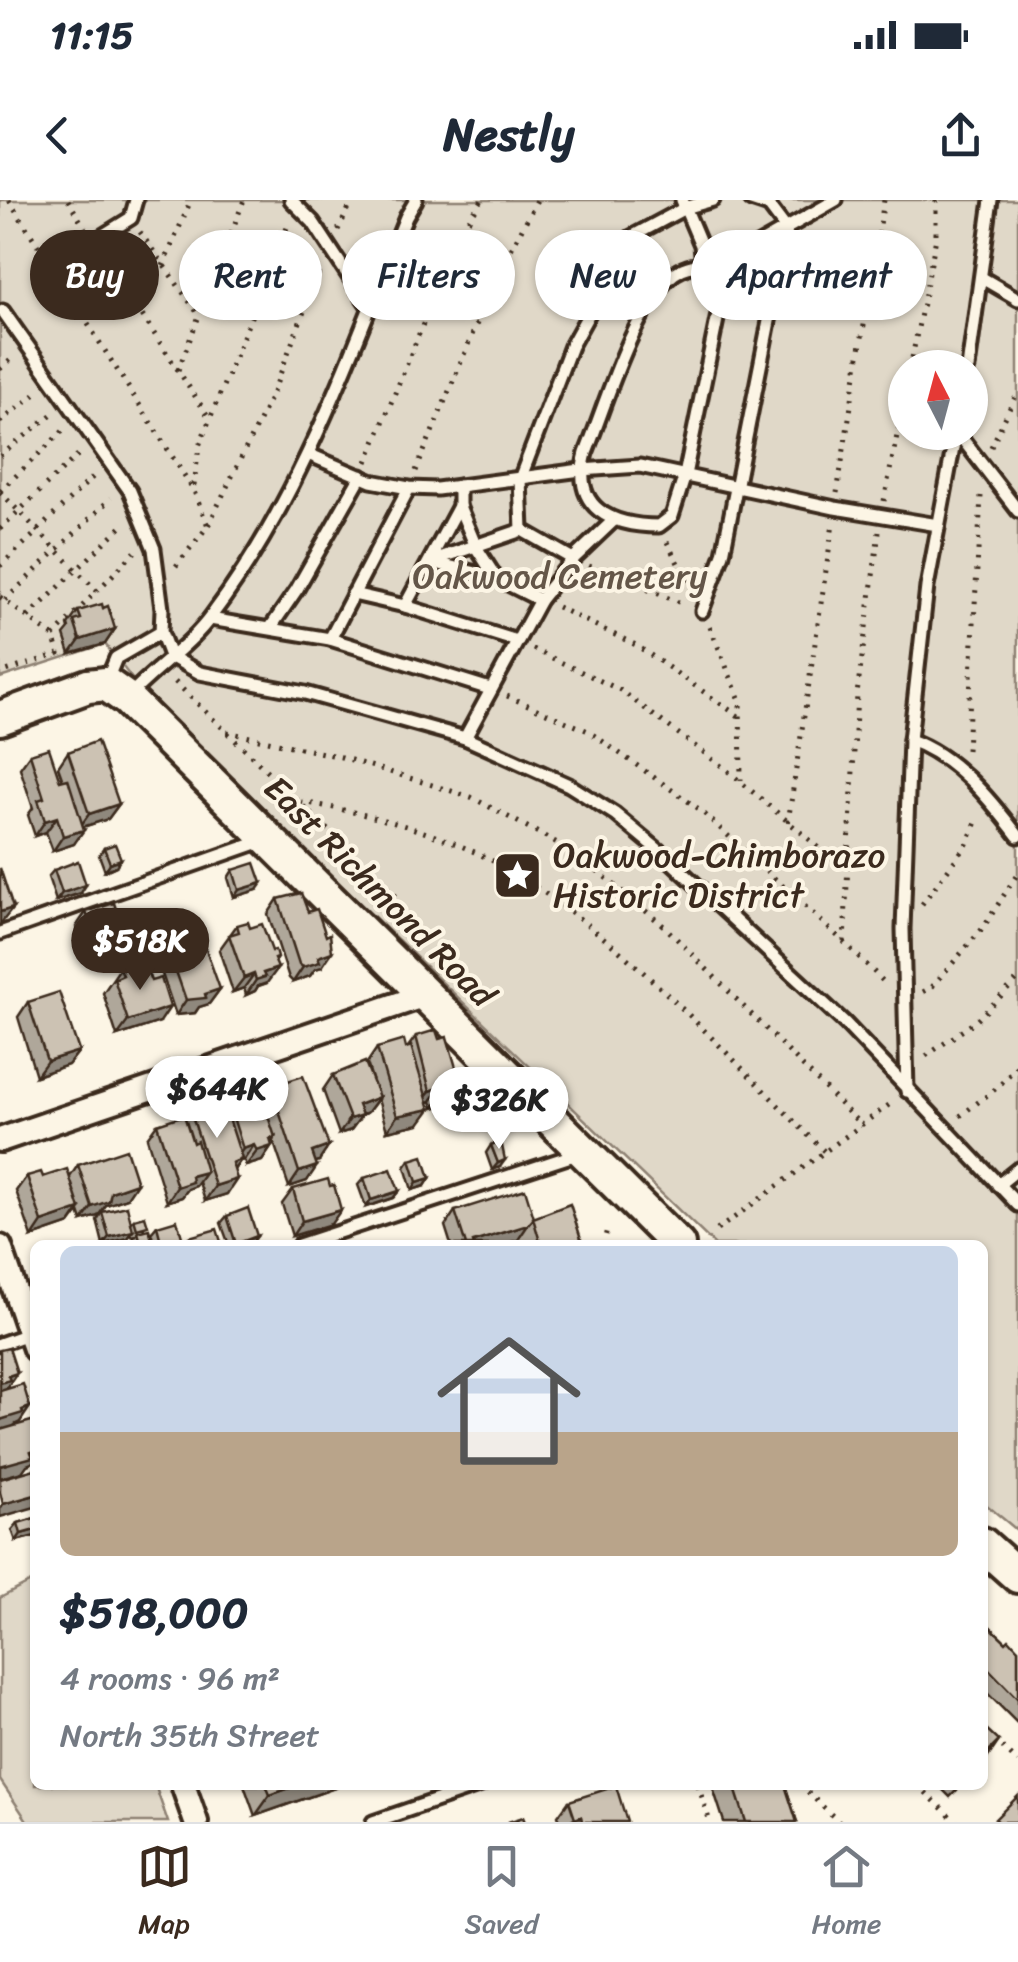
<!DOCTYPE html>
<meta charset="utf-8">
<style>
body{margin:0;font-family:Sriracha,sans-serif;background:#f6f6f7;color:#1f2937;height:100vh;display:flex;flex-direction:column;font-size:38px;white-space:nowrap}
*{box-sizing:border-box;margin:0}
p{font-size:32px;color:#747a83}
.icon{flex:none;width:55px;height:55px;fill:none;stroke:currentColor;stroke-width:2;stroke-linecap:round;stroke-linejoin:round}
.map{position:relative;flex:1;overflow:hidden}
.drawer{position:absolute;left:30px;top:1040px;width:958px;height:550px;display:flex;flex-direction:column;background:#fff;border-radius:15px;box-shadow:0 2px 8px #0004}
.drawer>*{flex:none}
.top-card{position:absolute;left:30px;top:30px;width:960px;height:90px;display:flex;gap:20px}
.needle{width:65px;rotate:354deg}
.buttons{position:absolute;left:888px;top:150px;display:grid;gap:20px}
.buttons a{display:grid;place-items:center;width:100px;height:100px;border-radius:50%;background:#fff;box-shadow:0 2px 8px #0004;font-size:50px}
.price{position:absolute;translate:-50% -85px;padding:0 22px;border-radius:35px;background:#fff;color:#222;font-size:32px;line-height:65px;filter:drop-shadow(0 2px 5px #0008)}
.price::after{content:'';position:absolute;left:50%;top:60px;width:30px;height:22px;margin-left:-15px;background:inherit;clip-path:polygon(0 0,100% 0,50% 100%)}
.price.on{background:#3b2a1e;color:#fff}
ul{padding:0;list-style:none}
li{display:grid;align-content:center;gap:20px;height:530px;padding:0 30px}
li span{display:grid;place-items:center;height:310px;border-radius:15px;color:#555}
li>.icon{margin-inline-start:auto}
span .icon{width:180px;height:180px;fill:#fffc;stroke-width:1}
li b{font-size:42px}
.chip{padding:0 35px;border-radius:45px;background:#fff;box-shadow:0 2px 8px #0004;font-size:35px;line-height:90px}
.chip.on{background:#3b2a1e;color:#fff}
.status{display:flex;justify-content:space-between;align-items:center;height:70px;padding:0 50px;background:#fff;direction:ltr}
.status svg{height:28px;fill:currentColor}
header{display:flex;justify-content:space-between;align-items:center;height:130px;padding:0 30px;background:#fff;font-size:45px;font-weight:800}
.tab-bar{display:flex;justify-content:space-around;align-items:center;height:140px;border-top:2px solid #e0e1e3;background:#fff;font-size:28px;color:#747a83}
.tab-bar a{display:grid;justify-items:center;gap:5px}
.tab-bar .on{color:#3b2a1e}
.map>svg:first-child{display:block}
.green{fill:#e0d8c8;stroke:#8e8173;stroke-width:2.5;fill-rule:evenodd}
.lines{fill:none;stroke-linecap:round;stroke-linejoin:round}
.lane-casing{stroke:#3b2a1e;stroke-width:19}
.street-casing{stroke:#3b2a1e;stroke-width:30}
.secondary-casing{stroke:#3b2a1e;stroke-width:40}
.path{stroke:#3b2a1e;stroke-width:5;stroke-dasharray:2.5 8;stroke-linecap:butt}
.lane{stroke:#fcf5e5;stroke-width:11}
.street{stroke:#fcf5e5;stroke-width:22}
.secondary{stroke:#fcf5e5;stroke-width:32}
.wall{fill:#afa79a;stroke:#3b2a1e;stroke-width:2.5}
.shaded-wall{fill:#8f887d;stroke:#3b2a1e;stroke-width:2.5}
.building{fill:#ccc2b3;stroke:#3b2a1e;stroke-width:2.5}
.labels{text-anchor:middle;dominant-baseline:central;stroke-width:8;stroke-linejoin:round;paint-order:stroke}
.park-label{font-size:35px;fill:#645648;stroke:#fcf5e5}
.poi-label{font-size:35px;fill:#3b2a1e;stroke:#fcf5e5;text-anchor:start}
.street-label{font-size:35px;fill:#3b2a1e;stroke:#fcf5e5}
</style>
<div class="status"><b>11:15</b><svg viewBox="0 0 49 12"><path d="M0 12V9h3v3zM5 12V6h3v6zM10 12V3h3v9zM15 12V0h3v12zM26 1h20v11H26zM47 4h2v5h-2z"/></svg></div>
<header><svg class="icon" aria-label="back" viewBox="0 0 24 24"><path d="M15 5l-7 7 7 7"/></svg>Nestly<svg class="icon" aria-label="share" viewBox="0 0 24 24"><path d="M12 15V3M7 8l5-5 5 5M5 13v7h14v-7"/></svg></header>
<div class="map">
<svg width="1018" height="1622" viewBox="0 0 1018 1622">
<rect width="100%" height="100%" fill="#fcf5e5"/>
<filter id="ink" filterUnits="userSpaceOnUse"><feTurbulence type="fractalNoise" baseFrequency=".01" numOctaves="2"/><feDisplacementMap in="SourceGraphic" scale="20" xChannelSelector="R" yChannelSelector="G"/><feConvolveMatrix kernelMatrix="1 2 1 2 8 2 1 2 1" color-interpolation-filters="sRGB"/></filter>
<g filter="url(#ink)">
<g class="green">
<path d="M0 0H1018V1331L983 1302 982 1045H715L147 498 105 444 0 478ZM905 168H970V232H905Z"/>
<polygon points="35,1380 35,1585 155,1585 168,1622 28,1622 0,1580 0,1398"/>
</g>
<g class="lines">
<defs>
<g id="lane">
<polyline points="291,0 313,22 369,107"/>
<polyline points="682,0 701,45 703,64"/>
<polyline points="94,41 131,18 136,0"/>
<path d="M703 64 717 68 722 95 685 275 672 316 659 326C611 326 571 308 586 253 606 203 631 117 668 79 678 69 689 65 703 64Z"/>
<polyline points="717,68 836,0"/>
<polyline points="982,78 1018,99"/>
<polyline points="3,111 130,291 154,349 162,409 161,432 170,456 200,473 305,493 465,538 569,585 615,614 663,654 845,823 1018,1005"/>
<polyline points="968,168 991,0"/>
<polyline points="957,232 1018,311"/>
<polyline points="308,254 371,281 409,288 437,289 581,270 640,266 835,308 938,325"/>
<polyline points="459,306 476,347 496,378 540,400"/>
<polyline points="573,359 522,330 520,279 571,146 631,37 685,8 713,0"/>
<polyline points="431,361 522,330"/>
<polyline points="432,362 496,378"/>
<polyline points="353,394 405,406 517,441"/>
<polyline points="405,406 459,306 459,286"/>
<polyline points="702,411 723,354 787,30 769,6 751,0"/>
<polyline points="210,419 330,439 490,489"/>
<polyline points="271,427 297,389 361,276"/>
<polyline points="330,439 409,288"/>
<polyline points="107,480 116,458 161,432"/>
<path d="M130 495C156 467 190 446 212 415 302 296 350 155 406 17L416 0"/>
<polyline points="465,538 540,400 573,359 613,321"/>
<path d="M910 540C955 556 990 599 1018 636"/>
<polyline points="0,733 265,640"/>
<polyline points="907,891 903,729 910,540 927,387 956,232"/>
<polyline points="998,985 1018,969"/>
<polyline points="299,1045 580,953"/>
<polyline points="0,1144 31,1133"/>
<polyline points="373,1622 481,1585"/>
</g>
<g id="street">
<polyline points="0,940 428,794"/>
<polyline points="0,1047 35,1149"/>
<polyline points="183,1585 196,1622"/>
</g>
<g id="secondary">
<polyline points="0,518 88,486 106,484 127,499 678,1045"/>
<polyline points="982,1344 1018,1376"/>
</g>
</defs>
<use href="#lane" class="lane-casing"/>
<use href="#street" class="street-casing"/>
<use href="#secondary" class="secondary-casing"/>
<g class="path">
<polyline points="9,0 193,289 208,326"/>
<polyline points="68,0 85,28"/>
<polyline points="338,30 353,0"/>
<polyline points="140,32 199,115"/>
<polyline points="102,54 210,219"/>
<polyline points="163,66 191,0"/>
<polyline points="910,168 936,38 936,0"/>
<polyline points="0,169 13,158"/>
<polyline points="178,170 244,0"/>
<polyline points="0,222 37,193"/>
<polyline points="991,247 1018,191"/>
<polyline points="0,256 52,214"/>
<polyline points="367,262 460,33 482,0"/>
<polyline points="416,271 494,82 537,0"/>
<polyline points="194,286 199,246 288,25"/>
<polyline points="0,291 64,230"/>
<polyline points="0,292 97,391"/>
<polyline points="837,293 884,0"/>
<polyline points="884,301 905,195"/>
<polyline points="0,329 81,252"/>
<polyline points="38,330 95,275"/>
<polyline points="667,342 692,390"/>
<polyline points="0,366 38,331"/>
<polyline points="176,366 208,326 274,190 321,67"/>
<polyline points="589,366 686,405"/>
<polyline points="0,397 53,436 59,454 0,473"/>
<polyline points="5,400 111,298"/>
<polyline points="557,407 636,445 740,517"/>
<polyline points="28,417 123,325"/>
<polyline points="710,427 740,500 741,580"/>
<polyline points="53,436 135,352"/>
<polyline points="533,449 620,490 723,567 848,672"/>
<polyline points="175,482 398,698"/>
<polyline points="507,496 588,531 699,609 844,742 885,783"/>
<polyline points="227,532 341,557 471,597 576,653 665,727 862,926"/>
<polyline points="967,550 981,296"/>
<path d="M301 602C360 611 446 634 498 664 620 732 726 855 825 952"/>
<polyline points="788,622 833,324"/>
<polyline points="922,704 967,644 978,617"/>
<polyline points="844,742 857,494 879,332"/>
<polyline points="923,792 932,787 983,728 1018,673"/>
<polyline points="926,856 976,821 1018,779"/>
<polyline points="960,916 998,887 1018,865"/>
<polyline points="717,1030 893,902"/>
<polyline points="603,1045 607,1029"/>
<polyline points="995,1540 1018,1562"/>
<polyline points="698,1585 710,1622"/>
<polyline points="800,1585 839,1622"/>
<polyline points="918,1585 956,1622"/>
</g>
<use href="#lane" class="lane"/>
<use href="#street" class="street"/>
<use href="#secondary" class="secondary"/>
</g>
<g class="wall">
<polygon points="78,411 115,429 105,444 70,454 64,435 69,429 68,425"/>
<polygon points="68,552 119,604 108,619 83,627 74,644 53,651 46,632 35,636 28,615 33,608 20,568 30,554 60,581 63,581 58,567"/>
<polygon points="104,648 116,666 105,671 99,655"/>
<polygon points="54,670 81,693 56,701 48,677"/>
<polygon points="233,670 257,690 234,697 228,678"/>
<polygon points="278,699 322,767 315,769 310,776 293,782 289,778 268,714"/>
<polygon points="86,712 124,733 114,747 87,757 76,727"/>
<polygon points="237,725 250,728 275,761 267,783 258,786 255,791 246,795 244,788 233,792 219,750"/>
<polygon points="179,746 194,747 220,789 209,804 199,807 195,813 176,815 161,771"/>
<polygon points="120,768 134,770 151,781 160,822 117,836 103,793"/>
<polygon points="28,802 79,851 68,865 36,876 18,817"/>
<polygon points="416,836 439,839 462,888 452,903 433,908 431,901 428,902 419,924 387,931 378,899 368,912 362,915 351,930 339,934 323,890 333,875 372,879 367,863 377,848 408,847"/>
<polygon points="275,885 319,961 316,962 307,981 289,987 273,940 271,943 272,946 262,961 246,966 244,960 240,961 234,970 227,994 205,1001 199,982 196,986 188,989 182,997 167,1002 147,938 157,924 185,917 190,910 224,902 227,898 260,902 266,908 267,906 265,900"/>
<polygon points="491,945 500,967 492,970 486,953"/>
<polygon points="410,960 430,978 425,986 412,990 405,967"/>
<polygon points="78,965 127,998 106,1005 98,1016 82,1021 79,1012 70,1024 32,1037 16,991 27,976 70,977"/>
<polygon points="364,978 399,991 393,998 366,1007 358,985"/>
<polygon points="293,989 331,1024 292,1036 282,1004"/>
<polygon points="455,1011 534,1018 583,1045 519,1045 518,1040 501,1045 451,1045 445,1026"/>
<polygon points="102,1012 131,1023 134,1019 145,1030 148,1045 135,1045 133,1039 136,1035 132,1036 131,1034 128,1038 103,1044 97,1020"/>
<polygon points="227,1016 257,1036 252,1043 229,1045 221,1023"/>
<polygon points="157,1026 184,1044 184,1045 155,1045 151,1033"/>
<polygon points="35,1318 35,1336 16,1341 12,1330 18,1323"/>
<polygon points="982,1419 1006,1442 1018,1449 1018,1524 982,1488"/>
<polygon points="244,1585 343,1585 255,1616"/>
<polygon points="712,1585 785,1585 797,1622 724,1622"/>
<polygon points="938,1585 962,1585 950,1597"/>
<polygon points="569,1601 627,1622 560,1622 558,1616"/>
</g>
<g class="shaded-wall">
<polygon points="115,429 105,444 70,454 80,440"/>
<polygon points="119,604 108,619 79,628 89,614"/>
<polygon points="57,617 46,632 35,636 45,621"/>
<polygon points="84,630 74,644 53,651 63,636"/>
<polygon points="121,659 116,666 105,671 110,663"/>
<polygon points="262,683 257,690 234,697 239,690"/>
<polygon points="86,685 81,693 56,701 62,693"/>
<polygon points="13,708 2,722 0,723 0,712"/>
<polygon points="124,733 114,747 87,757 97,742"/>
<polygon points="332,752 322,767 315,769 310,776 293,782 303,767 318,757"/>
<polygon points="277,758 267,772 278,768 267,783 258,786 255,791 246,795 256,780"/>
<polygon points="254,774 244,788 233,792 244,778"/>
<polygon points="220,789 209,804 199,807 195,813 176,815 186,800"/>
<polygon points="170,807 160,822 117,836 128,821"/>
<polygon points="79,851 68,865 36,876 47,861"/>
<polygon points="441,887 431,901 419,905 430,891"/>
<polygon points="462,888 452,903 433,908 443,894"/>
<polygon points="379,897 368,912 348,920 358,905"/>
<polygon points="430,909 419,924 387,931 397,916"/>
<polygon points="362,915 351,930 339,934 350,919"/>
<polygon points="275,937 268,948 272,946 262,961 246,966 257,951 270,939"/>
<polygon points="254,945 244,960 240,961 231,974 232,963 234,962 243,949"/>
<polygon points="329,946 319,961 302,967 312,952"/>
<polygon points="505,960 500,967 492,970 498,963"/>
<polygon points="317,966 307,981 289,987 299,972"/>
<polygon points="206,972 196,986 188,989 182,997 167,1002 177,987 191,976"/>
<polygon points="430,978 425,986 412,990 417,982"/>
<polygon points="237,979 227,994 205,1001 215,986"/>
<polygon points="137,983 127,998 106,1005 98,1016 82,1021 92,1007 111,992"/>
<polygon points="399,991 393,998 366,1007 371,1000"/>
<polygon points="80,1009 70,1024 32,1037 42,1022"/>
<polygon points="341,1010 331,1024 292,1036 302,1021"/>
<polygon points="528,1025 518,1040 501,1045 472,1045 473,1042"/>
<polygon points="133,1031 128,1038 103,1044 109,1037"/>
<polygon points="257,1036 252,1043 235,1045 236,1044"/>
<polygon points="17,1173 7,1188 3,1189 0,1194 0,1183 8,1176"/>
<polygon points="30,1207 20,1222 16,1224 12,1228 0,1232 0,1220"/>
<polygon points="35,1251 35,1260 32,1263 27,1265 22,1272 0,1278 0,1266"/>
<polygon points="35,1295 35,1307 0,1317 0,1309 3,1304"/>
<polygon points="35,1330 35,1336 16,1341 21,1334"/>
<polygon points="999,1541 984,1563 982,1564 982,1558"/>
<polygon points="298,1585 343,1585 255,1616 270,1595"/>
</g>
<g class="building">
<polygon points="102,404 103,408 108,406 115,429 80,440 74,421 81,419 78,411"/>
<polygon points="97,541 119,604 89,614 68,552"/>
<polygon points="49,548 60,581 68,579 84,630 63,636 57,617 45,621 38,600 44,598 30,554"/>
<polygon points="115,644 121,659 110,663 104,648"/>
<polygon points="78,661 86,685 62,693 54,670"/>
<polygon points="255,663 262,683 239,690 233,670"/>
<polygon points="0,668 13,708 0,712"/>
<polygon points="301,693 308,712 317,709 326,736 330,734 332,752 318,757 320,762 303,767 299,764 278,699"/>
<polygon points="114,703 124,733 97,742 86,712"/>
<polygon points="248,722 250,728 262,724 272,751 275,750 277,758 274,759 278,768 263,773 265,777 256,780 254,774 244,778 229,735 239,732 237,725"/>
<polygon points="192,742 194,747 204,744 220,789 205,794 206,798 186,800 171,757 181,753 179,746"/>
<polygon points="132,764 134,770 146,768 151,781 161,778 170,807 128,821 114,779 123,775 120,768"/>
<polygon points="59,792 79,851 47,861 28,802"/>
<polygon points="436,830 439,839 447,837 462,888 443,894 441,887 430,891 416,836"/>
<polygon points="404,840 406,848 411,846 430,909 397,916 377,848"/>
<polygon points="365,862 379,897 358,905 362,915 350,919 333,875"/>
<polygon points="303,876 329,946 312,952 317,966 299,972 274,896 278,895 275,885"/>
<polygon points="256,888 260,902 263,901 275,937 270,939 272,946 257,951 254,945 243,949 227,898"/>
<polygon points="223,900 242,959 232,963 237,979 215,986 190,910"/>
<polygon points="184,915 193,943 197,941 206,972 191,976 192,982 177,987 157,924"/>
<polygon points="501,941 505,960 498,963 491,945"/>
<polygon points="126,949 137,983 111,992 109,1001 92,1007 78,965"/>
<polygon points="423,956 430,978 417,982 410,960"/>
<polygon points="67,969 80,1009 42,1022 27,976 41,972 43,977"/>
<polygon points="391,969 399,991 371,1000 364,978"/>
<polygon points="328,979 330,986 334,985 341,1010 302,1021 293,989"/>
<polygon points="525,989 534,1018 528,1025 473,1042 474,1045 466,1045 455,1011"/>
<polygon points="570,1004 583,1045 541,1045 533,1018"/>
<polygon points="127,1006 133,1031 109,1037 102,1012"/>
<polygon points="248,1008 257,1036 236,1044 227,1016"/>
<polygon points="145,1016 148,1026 137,1029 134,1019"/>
<polygon points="177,1020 184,1044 162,1045 157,1026"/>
<polygon points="149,1029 152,1040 141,1043 138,1032"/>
<polygon points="217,1029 222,1045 191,1045 189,1037"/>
<polygon points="9,1148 17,1173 8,1176 10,1180 0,1183 0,1150"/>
<polygon points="23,1184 30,1207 22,1210 23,1213 0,1220 0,1191"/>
<polygon points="35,1220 35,1251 31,1252 33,1257 0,1266 0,1230"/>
<polygon points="35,1269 35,1295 3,1304 0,1292 0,1279"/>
<polygon points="35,1318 35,1330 21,1334 18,1323"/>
<polygon points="982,1419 1006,1442 1009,1439 1018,1449 1018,1499 984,1464 982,1465"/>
<polygon points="982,1525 999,1541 982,1558"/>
<polygon points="266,1585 298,1585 270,1595"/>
<polygon points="734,1585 785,1585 797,1622 746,1622"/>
<polygon points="616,1586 627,1622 582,1622 581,1617 575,1619 569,1601"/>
<polygon points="1018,1596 1018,1622 999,1622 995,1619"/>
<polygon points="523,1617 525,1622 508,1622"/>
<polygon points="581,1617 582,1622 567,1622"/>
</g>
</g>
<defs>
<symbol id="sight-square" viewBox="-11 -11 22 22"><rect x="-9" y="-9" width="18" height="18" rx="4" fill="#3b2a1e" stroke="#fcf5e5"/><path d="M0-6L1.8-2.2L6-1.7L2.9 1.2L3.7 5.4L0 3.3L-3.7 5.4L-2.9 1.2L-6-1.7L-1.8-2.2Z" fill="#fff"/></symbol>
</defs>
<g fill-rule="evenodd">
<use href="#sight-square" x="490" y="648" width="55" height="55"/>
</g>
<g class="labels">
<g class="park-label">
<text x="560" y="376">Oakwood Cemetery</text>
</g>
<g class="poi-label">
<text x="553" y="655">Oakwood-Chimborazo<tspan x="553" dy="40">Historic District</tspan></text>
</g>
<g class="street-label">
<text transform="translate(380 691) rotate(45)">East Richmond Road</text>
</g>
</g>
</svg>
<div class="buttons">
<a><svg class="needle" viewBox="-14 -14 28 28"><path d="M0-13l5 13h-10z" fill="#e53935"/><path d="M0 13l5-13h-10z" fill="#747a83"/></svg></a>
</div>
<b class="price on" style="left:140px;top:793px">$518K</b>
<b class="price" style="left:217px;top:941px">$644K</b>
<b class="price" style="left:499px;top:952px">$326K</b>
<div class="top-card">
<a class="chip on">Buy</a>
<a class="chip">Rent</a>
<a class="chip">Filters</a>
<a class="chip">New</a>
<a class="chip">Apartment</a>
</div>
<section class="drawer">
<ul>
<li><span style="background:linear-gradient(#c9d6e8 60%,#b9a48a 0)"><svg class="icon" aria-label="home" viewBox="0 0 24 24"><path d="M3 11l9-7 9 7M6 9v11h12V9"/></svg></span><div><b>$518,000</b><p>4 rooms · 96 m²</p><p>North 35th Street</p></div></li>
</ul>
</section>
</div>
<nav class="tab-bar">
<a class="on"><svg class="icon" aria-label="map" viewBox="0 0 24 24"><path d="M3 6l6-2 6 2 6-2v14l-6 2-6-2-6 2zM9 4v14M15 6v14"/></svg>Map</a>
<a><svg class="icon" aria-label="saved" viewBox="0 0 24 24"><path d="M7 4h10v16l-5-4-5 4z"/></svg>Saved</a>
<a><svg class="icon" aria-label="home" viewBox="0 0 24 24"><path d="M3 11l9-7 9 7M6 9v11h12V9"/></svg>Home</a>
</nav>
